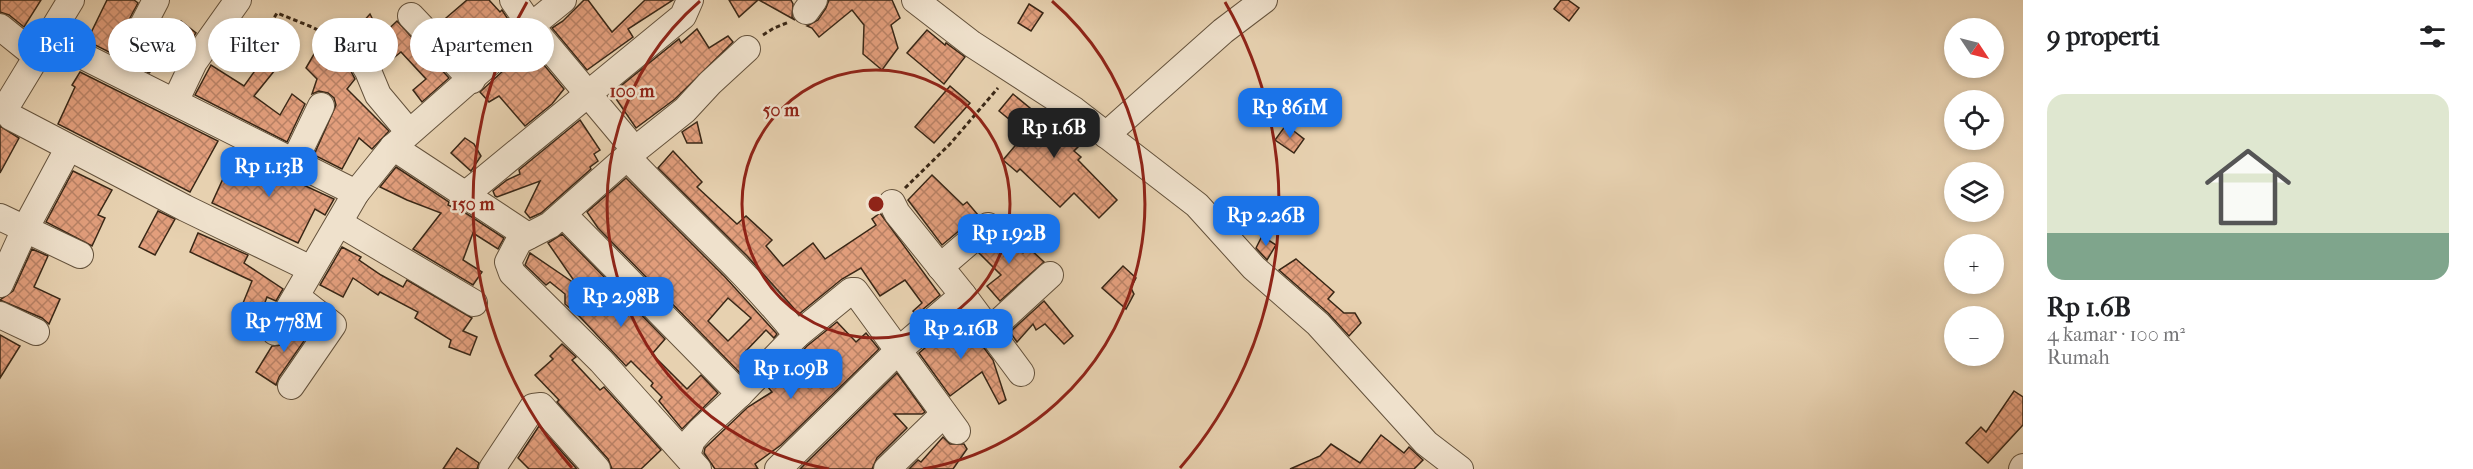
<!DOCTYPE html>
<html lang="id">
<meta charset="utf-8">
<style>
body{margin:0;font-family:"IM FELL French Canon",serif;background:#f6f6f6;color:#202124;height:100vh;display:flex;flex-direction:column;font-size:22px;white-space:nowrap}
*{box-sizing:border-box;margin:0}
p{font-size:20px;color:#757577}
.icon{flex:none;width:33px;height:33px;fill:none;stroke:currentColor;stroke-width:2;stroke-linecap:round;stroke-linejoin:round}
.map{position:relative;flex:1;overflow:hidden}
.details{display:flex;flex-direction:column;background:#fff;width:450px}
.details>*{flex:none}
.guide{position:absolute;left:18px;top:18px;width:570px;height:54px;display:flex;gap:12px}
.needle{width:39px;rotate:125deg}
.buttons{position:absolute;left:1944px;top:18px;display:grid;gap:12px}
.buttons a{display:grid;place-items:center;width:60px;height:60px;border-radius:50%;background:#fff;box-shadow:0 3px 9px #0003;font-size:30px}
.price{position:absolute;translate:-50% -51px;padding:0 14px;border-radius:12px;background:#1a73e8;color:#fff;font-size:20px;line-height:39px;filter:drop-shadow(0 2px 3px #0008)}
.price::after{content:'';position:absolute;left:50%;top:36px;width:18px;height:14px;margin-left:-9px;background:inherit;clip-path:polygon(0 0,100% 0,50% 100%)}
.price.current{background:#222;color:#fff}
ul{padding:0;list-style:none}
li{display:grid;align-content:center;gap:12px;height:318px;padding:0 24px}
li span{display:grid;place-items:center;height:186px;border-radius:18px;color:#555}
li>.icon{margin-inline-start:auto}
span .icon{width:108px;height:108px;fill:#fffc;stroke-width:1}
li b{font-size:26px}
h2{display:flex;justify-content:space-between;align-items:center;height:72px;padding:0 24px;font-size:26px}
.chip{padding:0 21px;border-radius:27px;background:#fff;box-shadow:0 3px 9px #0003;font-size:21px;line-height:54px}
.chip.current{background:#1a73e8;color:#fff}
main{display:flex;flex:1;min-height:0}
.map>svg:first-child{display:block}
.building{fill:url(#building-cross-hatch);stroke:#392716;stroke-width:1.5;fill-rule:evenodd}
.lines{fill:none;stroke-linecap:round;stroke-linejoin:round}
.minor-casing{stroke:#64523c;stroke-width:28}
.path{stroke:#392716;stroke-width:3;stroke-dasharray:4.5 3;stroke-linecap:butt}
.minor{stroke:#efe1cc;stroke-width:26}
.ring{fill:none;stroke:#8f2418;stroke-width:3}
.centre{fill:#8f2418;stroke:#efe1cc;stroke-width:3}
.ring-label{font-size:18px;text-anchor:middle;font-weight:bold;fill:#8f2418;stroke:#efe1cc;stroke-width:5;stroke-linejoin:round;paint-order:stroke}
</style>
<main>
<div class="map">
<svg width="2023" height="469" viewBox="0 0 2023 469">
<defs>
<pattern id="building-cross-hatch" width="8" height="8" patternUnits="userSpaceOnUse" patternTransform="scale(1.5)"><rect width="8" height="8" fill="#e29e7c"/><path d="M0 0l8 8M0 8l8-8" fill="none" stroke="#b88165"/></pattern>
</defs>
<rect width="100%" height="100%" fill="#e7d1b0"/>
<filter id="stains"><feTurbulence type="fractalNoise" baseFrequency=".00333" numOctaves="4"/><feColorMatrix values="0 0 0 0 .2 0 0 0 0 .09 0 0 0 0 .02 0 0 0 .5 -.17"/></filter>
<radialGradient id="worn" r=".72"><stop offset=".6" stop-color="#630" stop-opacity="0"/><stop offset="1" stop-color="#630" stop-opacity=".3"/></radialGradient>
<g class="building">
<polygon points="0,0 41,0 24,27 9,15 0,12"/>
<polygon points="107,0 134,0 138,3 111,53 87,41"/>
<polygon points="467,0 489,0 500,12 502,10 511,24 472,58 439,24"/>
<polygon points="584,0 588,0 612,32 645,0 673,0 628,29 633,37 587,70 552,28 563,21"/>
<polygon points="729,0 758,0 739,17"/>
<polygon points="759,0 791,0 793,4 792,17 795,20"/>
<polygon points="829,0 892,0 900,18 891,25 898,48 882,70 863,54 864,25 852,10 819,37 812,28 807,26 818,20 826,8"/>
<polygon points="1561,0 1568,0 1579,8 1569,21 1554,9"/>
<polygon points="1029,4 1043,13 1031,31 1018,23"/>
<polygon points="370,14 378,30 367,41 362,37 352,34"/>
<polygon points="181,21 196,33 187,46 171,32"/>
<polygon points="397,21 449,78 422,102 413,90 426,79 401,52 391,60 378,39"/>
<polygon points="160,24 179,41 149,73 138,67"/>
<polygon points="697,29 709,48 728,36 733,42 675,99 636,128 612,93 679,39 681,43"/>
<polygon points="927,30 945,45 946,43 965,57 944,84 907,53"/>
<polygon points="529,47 564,89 552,104 525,126 499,96 489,102 480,92"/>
<polygon points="317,49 331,61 340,51 355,79 347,89 389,131 372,149 359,138 342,169 314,155 336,105 334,98 328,93 319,91 312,94 317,79 306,68"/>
<polygon points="267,54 279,65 254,96 280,115 292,94 305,104 287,142 195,95 211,65 244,86"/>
<polygon points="80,72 218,141 190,192 58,124 75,87 72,85"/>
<polygon points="950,86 970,103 934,143 915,127"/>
<polygon points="1013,94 1058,131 1065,122 1086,139 1074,151 1081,157 1078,160 1117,200 1099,218 1074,193 1060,207 1020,169 1017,172 1003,160 1026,133 999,111"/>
<polygon points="580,120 600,150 594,154 598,161 590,167 591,169 541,213 530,218 525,212 540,181 497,197 495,196 493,191 507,180 520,174 519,170"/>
<polygon points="697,122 702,143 687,143 682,132"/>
<polygon points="1286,125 1304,139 1294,153 1275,140"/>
<polygon points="0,126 19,138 0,173"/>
<polygon points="465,138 474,144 481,156 471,171 451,153"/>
<polygon points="236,150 286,176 286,177 334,199 325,215 315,209 298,243 212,203"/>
<polygon points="673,151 702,182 697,187 737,224 746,216 772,240 766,246 783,266 813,243 825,259 876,225 872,219 880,213 940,295 916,315 913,311 922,303 905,280 880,296 861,268 842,279 799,314 747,256 658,168"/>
<polygon points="396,167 449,202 448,205 464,212 504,238 498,249 473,233 463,260 482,272 473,285 413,249 441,213 407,200 380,187"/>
<polygon points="73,171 112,190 98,215 105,218 92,246 46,222"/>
<polygon points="932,175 963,205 967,202 978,215 942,245 908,200"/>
<path d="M626 178 725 277 777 334 774 338 766 330 744 353 751 361 740 373 598 228 587 212ZM728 298 751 318 728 341 708 321Z"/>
<polygon points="158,211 175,219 155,255 139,247"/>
<polygon points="1002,232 1023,253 1028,247 1044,262 1000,301 987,286 1001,275 979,253"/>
<polygon points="198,233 248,255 244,263 283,289 276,301 267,297 260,316 241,308 252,281 190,252"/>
<polygon points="562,234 665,339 652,354 687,389 701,375 718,393 682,429 659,401 662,397 651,386 653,383 631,361 626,366 580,317 565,304 565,294 550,282 546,285 525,265 530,253 577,285 548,243"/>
<polygon points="1262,236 1276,245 1267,260 1256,248"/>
<polygon points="342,247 361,257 359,260 381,275 403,287 407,280 472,318 463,331 477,337 470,355 449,347 451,340 415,318 418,312 380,292 378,295 353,278 343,297 320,285"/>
<polygon points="32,249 48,256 34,287 60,299 49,324 42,318 0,300 13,291"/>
<polygon points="1296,259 1334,292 1328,299 1344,313 1355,313 1361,323 1349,336 1328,313 1279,270"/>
<polygon points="1123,266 1136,278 1131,288 1134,294 1126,309 1102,288"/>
<polygon points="1044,301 1073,336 1064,344 1045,324 1036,330 1033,324 1017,342 1010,332"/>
<polygon points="961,317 993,360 1006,400 999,404 982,372 950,396 919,353"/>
<polygon points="300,319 313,328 279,377 276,385 256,372 272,346 282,345 288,340"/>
<polygon points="837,322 856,342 866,333 879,349 781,445 755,464 758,469 715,469 704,453 705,448 748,407 772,392 768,387 807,346"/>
<polygon points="0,335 20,346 0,378"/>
<polygon points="562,344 576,357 572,360 600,390 604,387 661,450 641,469 612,469 608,459 557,402 559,400 535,375 553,359 550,356"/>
<polygon points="897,373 925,412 922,414 894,414 907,428 877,458 872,469 800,469"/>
<polygon points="2014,391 2023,397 2023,425 1988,463 1966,443 1981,427 1986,432"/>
<polygon points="539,426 577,469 529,469 518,458"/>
<polygon points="1381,435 1404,453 1409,447 1423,460 1414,469 1290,469 1320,456 1331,444 1360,463"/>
<polygon points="943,437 950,444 964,444 967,449 953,469 909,469 918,460 921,462"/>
<polygon points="457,448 479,463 477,469 443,469"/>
</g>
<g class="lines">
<defs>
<g id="minor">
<polyline points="71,0 6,107 11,117 185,208 311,269"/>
<polyline points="513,0 531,26 563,0"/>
<polyline points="915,0 972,44 1074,110 1197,205 1254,268 1318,324 1426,443 1460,469"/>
<polyline points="806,11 814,0"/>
<polyline points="411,16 472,80"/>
<polyline points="0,27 36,56"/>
<polyline points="49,39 356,193"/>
<polyline points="355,50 368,71 378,95 409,132"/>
<polyline points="118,73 156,0"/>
<polyline points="175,102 194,62 238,0"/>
<polyline points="1106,135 1223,31 1264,0"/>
<polyline points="393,147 528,236"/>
<path d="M628 158C684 217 746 271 797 335"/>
<polyline points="294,162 321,106"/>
<polyline points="466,194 683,16 690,0"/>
<polyline points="892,203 897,213 963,295 1021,373"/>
<polyline points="563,214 740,394"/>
<polyline points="0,217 80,255"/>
<polyline points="339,223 474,303"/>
<polyline points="940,267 988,226"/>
<polyline points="0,284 25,229 68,149"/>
<polyline points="0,315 36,332"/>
<polyline points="989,331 1050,275"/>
<polyline points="275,332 356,193 393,147 531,26 635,150"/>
<polyline points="291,386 333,325 297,297"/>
<polyline points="687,455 692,440 701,430 740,394 797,335 851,291 855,291 957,431"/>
<polyline points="492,469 533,407 541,406 597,469"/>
<polyline points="698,469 601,361 512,273 508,262 519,241 550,225 635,150 685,110 710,83 747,49"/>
<polyline points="778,469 899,350 963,295"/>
<polyline points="887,469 944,414"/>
<polyline points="2022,469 2023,467"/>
</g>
</defs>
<use href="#minor" class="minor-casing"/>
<g class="path">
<polyline points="763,35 774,28 789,22"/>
<polyline points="238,37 252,36 266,31 277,13 312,27 337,40"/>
<polyline points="905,188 950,144 998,88"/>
</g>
<use href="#minor" class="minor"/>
</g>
<g class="ring">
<circle cx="876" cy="204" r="134"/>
<path d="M829 469A269 269 0 0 1 700 1M1052 1A269 269 0 0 1 923 469"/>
<path d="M572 468A403 403 0 0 1 527 2M1225 2A403 403 0 0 1 1180 468"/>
</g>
<circle cx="876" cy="204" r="9" class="centre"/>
<g class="ring-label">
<text x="632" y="97">100 m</text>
<text x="781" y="116">50 m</text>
<text x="473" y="210">150 m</text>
</g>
<rect width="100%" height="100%" filter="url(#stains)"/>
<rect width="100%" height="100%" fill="url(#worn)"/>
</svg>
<div class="buttons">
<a><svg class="needle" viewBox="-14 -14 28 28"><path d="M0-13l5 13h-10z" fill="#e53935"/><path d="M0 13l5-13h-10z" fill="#757577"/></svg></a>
<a><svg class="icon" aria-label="locate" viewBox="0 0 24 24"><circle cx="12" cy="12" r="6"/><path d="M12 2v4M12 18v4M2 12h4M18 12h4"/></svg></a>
<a><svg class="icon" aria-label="layers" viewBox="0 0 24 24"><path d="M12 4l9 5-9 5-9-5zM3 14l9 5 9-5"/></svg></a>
<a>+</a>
<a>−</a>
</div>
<b class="price" style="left:1290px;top:139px">Rp 861M</b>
<b class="price current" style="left:1054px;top:159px">Rp 1.6B</b>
<b class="price" style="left:269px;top:198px">Rp 1.13B</b>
<b class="price" style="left:1266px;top:247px">Rp 2.26B</b>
<b class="price" style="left:1009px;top:265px">Rp 1.92B</b>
<b class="price" style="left:621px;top:328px">Rp 2.98B</b>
<b class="price" style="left:284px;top:353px">Rp 778M</b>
<b class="price" style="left:961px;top:360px">Rp 2.16B</b>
<b class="price" style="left:791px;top:400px">Rp 1.09B</b>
<div class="guide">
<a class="chip current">Beli</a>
<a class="chip">Sewa</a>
<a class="chip">Filter</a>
<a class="chip">Baru</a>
<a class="chip">Apartemen</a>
</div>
</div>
<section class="details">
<h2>9 properti<svg class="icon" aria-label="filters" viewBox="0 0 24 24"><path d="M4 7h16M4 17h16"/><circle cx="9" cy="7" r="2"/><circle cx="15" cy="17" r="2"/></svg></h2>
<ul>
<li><span style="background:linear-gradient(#dfe7d0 75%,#7fa58c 0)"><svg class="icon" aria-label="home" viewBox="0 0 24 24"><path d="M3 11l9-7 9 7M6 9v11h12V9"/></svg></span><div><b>Rp 1.6B</b><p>4 kamar · 100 m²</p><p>Rumah</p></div></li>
</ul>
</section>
</main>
